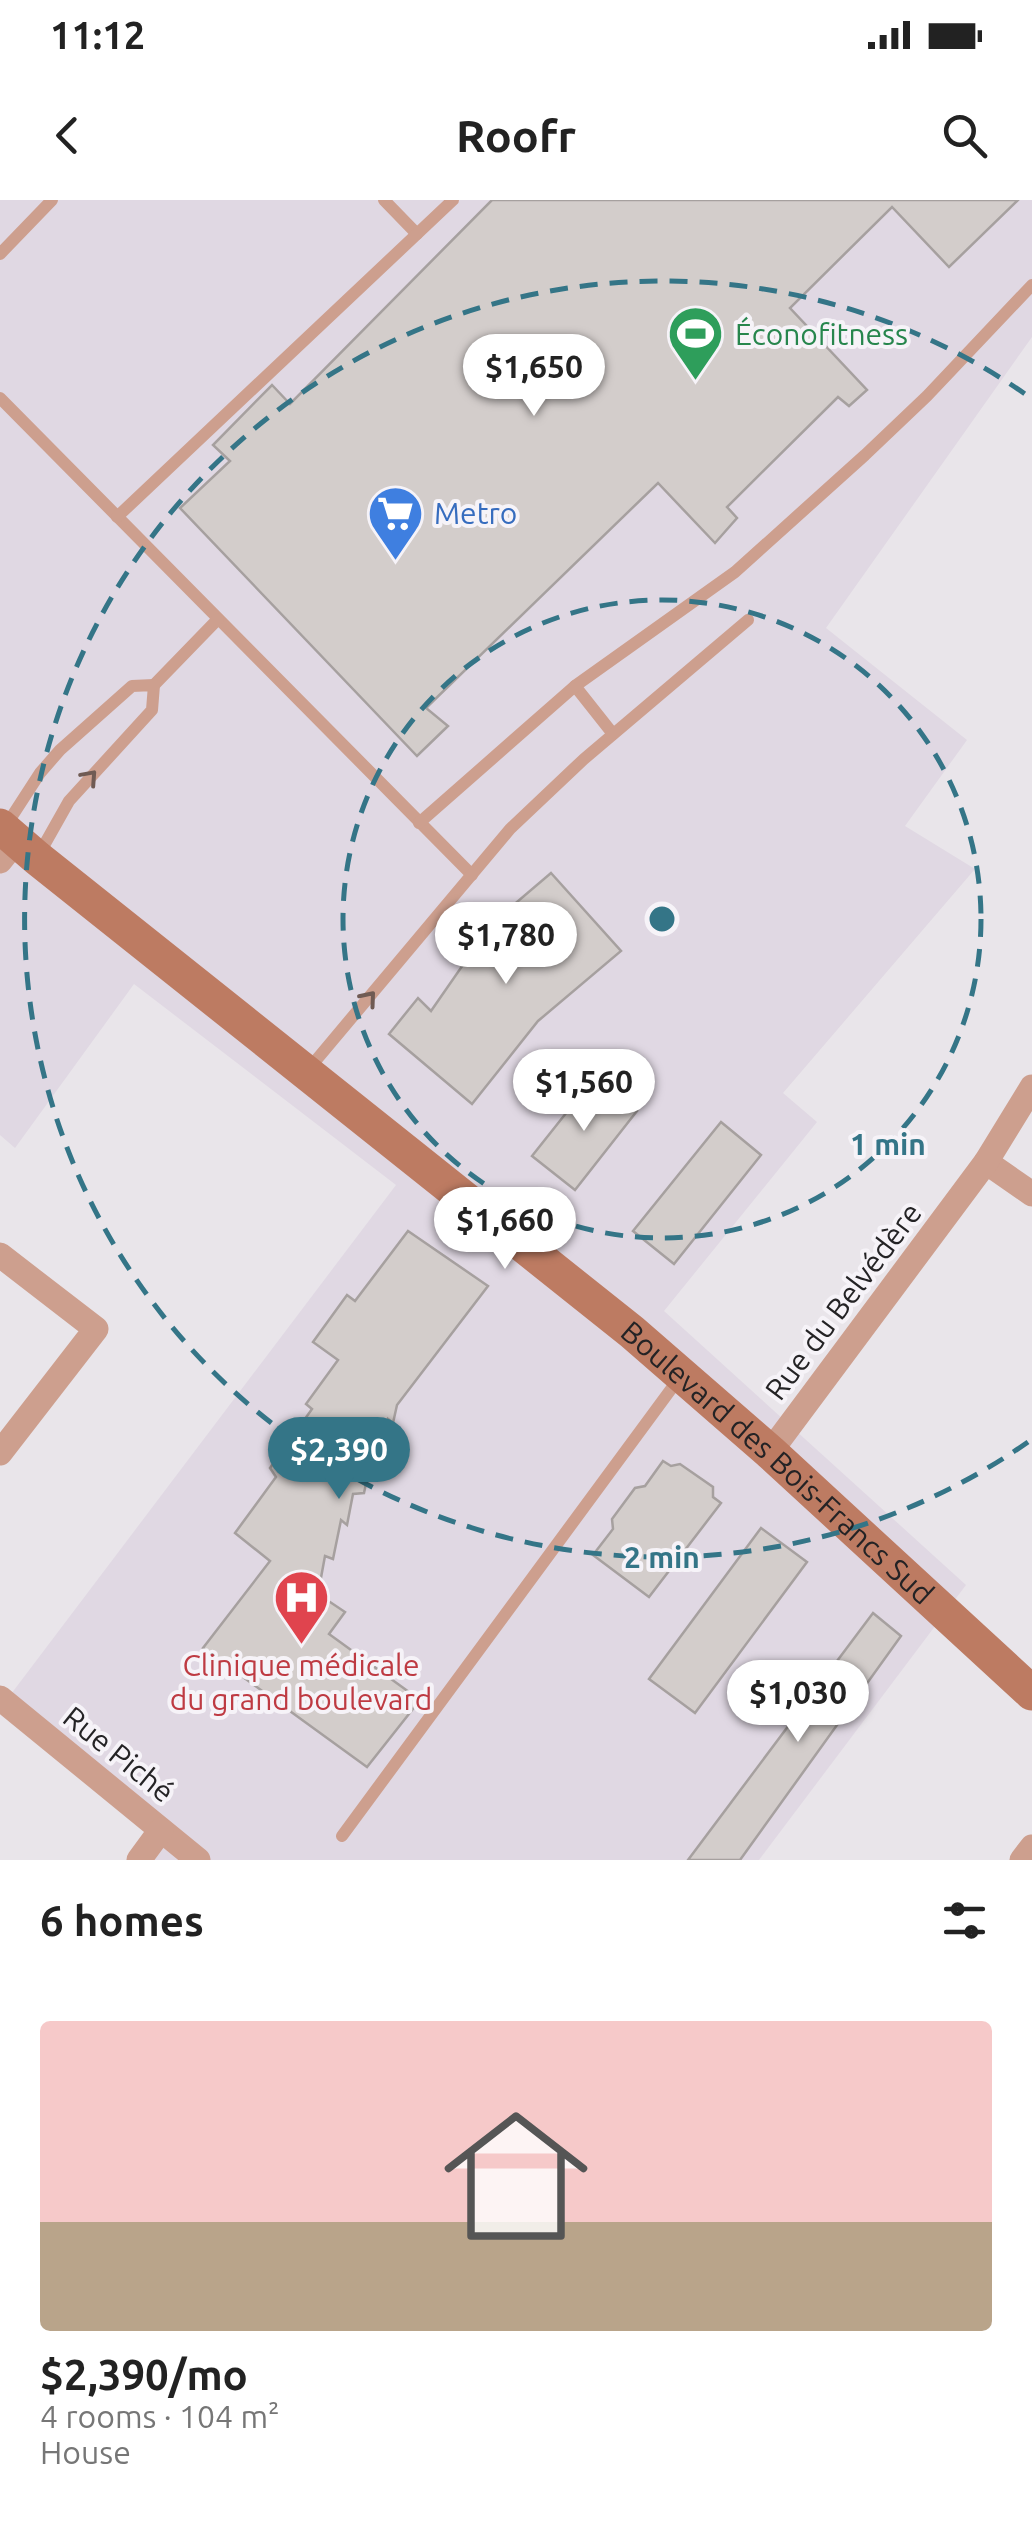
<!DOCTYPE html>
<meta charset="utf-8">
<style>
body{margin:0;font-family:Ubuntu,sans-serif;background:#f6f6f6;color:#222;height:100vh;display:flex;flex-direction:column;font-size:38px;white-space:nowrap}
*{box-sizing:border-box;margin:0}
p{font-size:32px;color:#767676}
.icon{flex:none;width:55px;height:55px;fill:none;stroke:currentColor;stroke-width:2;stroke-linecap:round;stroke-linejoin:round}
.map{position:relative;height:1660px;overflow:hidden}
.sheet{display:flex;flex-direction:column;background:#fff;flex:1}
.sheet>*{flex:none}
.price{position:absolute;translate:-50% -85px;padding:0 22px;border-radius:35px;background:#fff;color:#222;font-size:32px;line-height:65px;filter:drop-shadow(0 2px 5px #0008)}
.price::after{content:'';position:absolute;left:50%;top:60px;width:30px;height:22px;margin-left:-15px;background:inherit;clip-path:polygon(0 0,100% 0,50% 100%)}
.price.current{background:#347587;color:#fff}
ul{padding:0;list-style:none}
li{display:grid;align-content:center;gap:20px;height:530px;padding:0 40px}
li span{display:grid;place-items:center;height:310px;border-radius:10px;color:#555}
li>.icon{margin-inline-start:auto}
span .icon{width:180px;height:180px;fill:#fffc;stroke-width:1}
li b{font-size:42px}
h2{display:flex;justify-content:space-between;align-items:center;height:120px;padding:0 40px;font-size:42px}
.status{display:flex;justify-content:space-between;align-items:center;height:70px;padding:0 50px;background:#fff;direction:ltr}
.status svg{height:28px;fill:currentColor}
header{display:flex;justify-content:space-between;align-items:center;height:130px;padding:0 40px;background:#fff;font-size:45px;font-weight:700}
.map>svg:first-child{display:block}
.built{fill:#e0d8e3}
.building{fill:#d3cdcb;stroke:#a6a09f;stroke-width:2.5}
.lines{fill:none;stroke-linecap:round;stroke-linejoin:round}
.lane{stroke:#cd9f8e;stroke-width:12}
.street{stroke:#cd9f8e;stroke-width:25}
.secondary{stroke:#bd7b62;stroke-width:35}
.oneway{stroke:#705b54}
.ring{fill:none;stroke:#347587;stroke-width:5;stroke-dasharray:18 12}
.labels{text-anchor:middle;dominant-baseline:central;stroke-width:8;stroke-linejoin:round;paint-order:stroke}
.leisure-label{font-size:30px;fill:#27864d;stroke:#f6f3f8;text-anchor:start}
.shop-label{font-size:30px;fill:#366cbe;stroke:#f6f3f8;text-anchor:start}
.street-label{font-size:30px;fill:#242325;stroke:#f6f3f8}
.health-label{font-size:30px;fill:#be3a42;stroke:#f6f3f8}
.centre{fill:#347587;stroke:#f6f3f8;stroke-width:5}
.ring-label{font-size:30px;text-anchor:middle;font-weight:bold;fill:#347587;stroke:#f6f3f8;stroke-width:8;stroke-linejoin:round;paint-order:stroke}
</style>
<div class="status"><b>11:12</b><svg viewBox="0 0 49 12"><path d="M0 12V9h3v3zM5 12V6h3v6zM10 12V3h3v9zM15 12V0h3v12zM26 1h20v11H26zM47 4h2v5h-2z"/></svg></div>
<header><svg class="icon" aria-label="back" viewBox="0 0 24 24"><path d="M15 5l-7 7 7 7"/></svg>Roofr<svg class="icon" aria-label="search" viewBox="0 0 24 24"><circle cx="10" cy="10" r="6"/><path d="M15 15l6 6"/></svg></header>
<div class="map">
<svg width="1032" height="1660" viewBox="0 0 1032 1660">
<rect width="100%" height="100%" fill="#e9e5ea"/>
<polygon class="built" points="0,0 1032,0 1032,137 826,428 967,540 905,626 975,669 783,893 817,922 664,1111 966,1385 759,1660 140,1660 160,1631 5,1502 396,985 134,784 15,948 0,935"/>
<g class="building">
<polygon points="492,0 1018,0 949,67 892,7 790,108 867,190 849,206 838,197 727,307 737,318 715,343 658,283 426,508 448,526 417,556 180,308 230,261 213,245 272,185 290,204"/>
<polygon points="551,673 621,751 538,821 472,904 389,834 418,798 431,811 465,762 456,754"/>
<polygon points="594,878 637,911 575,990 532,956"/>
<polygon points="721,922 761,955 674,1064 633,1031"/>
<polygon points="408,1031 488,1086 397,1205 393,1223 388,1219 378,1259 372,1255 364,1293 353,1294 347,1325 341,1320 333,1359 325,1356 318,1394 345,1412 329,1434 420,1500 367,1567 203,1448 270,1361 235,1333 276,1277 270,1268 312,1209 306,1204 338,1160 313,1142 347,1095 355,1101"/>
<polygon points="663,1261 671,1266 680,1264 713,1287 713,1297 721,1303 649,1397 593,1355 613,1329 612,1319 635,1288 645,1286"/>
<polygon points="761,1328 807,1362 695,1513 649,1479"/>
<polygon points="873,1413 901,1436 740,1660 688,1660"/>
</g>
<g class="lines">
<g class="lane">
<polyline points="384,0 417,34"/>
<polyline points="0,54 52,0"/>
<polyline points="0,198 472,675"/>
<polyline points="117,317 453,0"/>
<polyline points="154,485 218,419"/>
<polyline points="575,486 613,534"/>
<polyline points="419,623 575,486 735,372 865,255 927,196 1032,85"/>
<polyline points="5,627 40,573 60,550 132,486 154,485 152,510 69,601 38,656"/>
<polyline points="307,871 510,629 584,559 748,420"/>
<polyline points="342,1636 680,1177"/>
</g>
<g class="street">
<polyline points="0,661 16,641"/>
<polyline points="986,962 1032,994"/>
<polyline points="0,1055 96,1129 0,1253"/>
<polyline points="770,1252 986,962 1032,887"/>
<polyline points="0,1498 198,1660"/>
<polyline points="139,1660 161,1630"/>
<polyline points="1022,1660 1032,1647"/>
</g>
<path class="secondary" id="s1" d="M0 626 37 658 632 1132 770 1252 1032 1493"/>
</g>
<defs><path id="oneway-chevron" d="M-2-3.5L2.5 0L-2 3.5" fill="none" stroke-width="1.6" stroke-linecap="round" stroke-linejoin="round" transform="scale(2.5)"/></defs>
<g class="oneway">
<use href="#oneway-chevron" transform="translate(90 577) rotate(-48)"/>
<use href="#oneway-chevron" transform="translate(369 798) rotate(-50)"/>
</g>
<g class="ring">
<circle cx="662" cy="719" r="319"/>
<path d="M1028 1242A638 638 0 1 1 1028 196"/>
</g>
<defs>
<symbol id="stadium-pin" viewBox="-11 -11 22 30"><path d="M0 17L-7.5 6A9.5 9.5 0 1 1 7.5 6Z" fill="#2e9e5b" stroke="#f6f3f8"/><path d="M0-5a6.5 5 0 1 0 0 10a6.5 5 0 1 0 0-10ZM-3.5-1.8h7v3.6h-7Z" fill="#fff"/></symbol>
<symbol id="supermarket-pin" viewBox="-11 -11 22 30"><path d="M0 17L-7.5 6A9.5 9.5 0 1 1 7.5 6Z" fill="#3f7fe0" stroke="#f6f3f8"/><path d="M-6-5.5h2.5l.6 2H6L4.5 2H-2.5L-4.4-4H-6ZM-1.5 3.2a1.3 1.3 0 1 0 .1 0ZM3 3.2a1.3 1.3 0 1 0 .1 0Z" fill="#fff"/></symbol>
<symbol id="hospital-pin" viewBox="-11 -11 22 30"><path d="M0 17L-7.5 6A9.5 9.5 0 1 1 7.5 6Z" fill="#e0444e" stroke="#f6f3f8"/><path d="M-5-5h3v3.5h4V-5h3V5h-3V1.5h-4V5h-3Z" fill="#fff"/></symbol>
</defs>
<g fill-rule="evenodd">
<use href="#stadium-pin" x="664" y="102" width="63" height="86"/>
<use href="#supermarket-pin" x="364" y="282" width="63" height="86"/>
<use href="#hospital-pin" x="270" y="1366" width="63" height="86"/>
</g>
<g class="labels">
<g class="leisure-label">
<text x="735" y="134">Éconofitness</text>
</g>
<g class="shop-label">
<text x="434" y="313">Metro</text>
</g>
<g class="street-label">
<text transform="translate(843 1101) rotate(-53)">Rue du Belvédère</text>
<text stroke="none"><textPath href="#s1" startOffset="1005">Boulevard des Bois-Francs Sud</textPath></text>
<text transform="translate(119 1554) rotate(39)">Rue Piché</text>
</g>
<g class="health-label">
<text x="301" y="1465">Clinique médicale<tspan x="301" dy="34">du grand boulevard</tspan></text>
</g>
</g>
<circle cx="662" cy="719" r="15" class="centre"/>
<g class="ring-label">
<text x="888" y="955">1 min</text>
<text x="662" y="1368">2 min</text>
</g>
</svg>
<b class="price" style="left:534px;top:219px">$1,650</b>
<b class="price" style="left:506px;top:787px">$1,780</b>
<b class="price" style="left:584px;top:934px">$1,560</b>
<b class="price" style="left:505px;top:1072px">$1,660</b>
<b class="price current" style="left:339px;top:1302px">$2,390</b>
<b class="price" style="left:798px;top:1545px">$1,030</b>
</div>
<section class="sheet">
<h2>6 homes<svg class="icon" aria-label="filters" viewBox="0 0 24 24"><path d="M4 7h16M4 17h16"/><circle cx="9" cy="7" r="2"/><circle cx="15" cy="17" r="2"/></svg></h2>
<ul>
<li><span style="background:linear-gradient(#f6c9c9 65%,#b9a48a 0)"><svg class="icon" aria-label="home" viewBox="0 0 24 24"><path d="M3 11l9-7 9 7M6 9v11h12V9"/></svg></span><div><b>$2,390/mo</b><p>4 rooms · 104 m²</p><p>House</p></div></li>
</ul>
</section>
